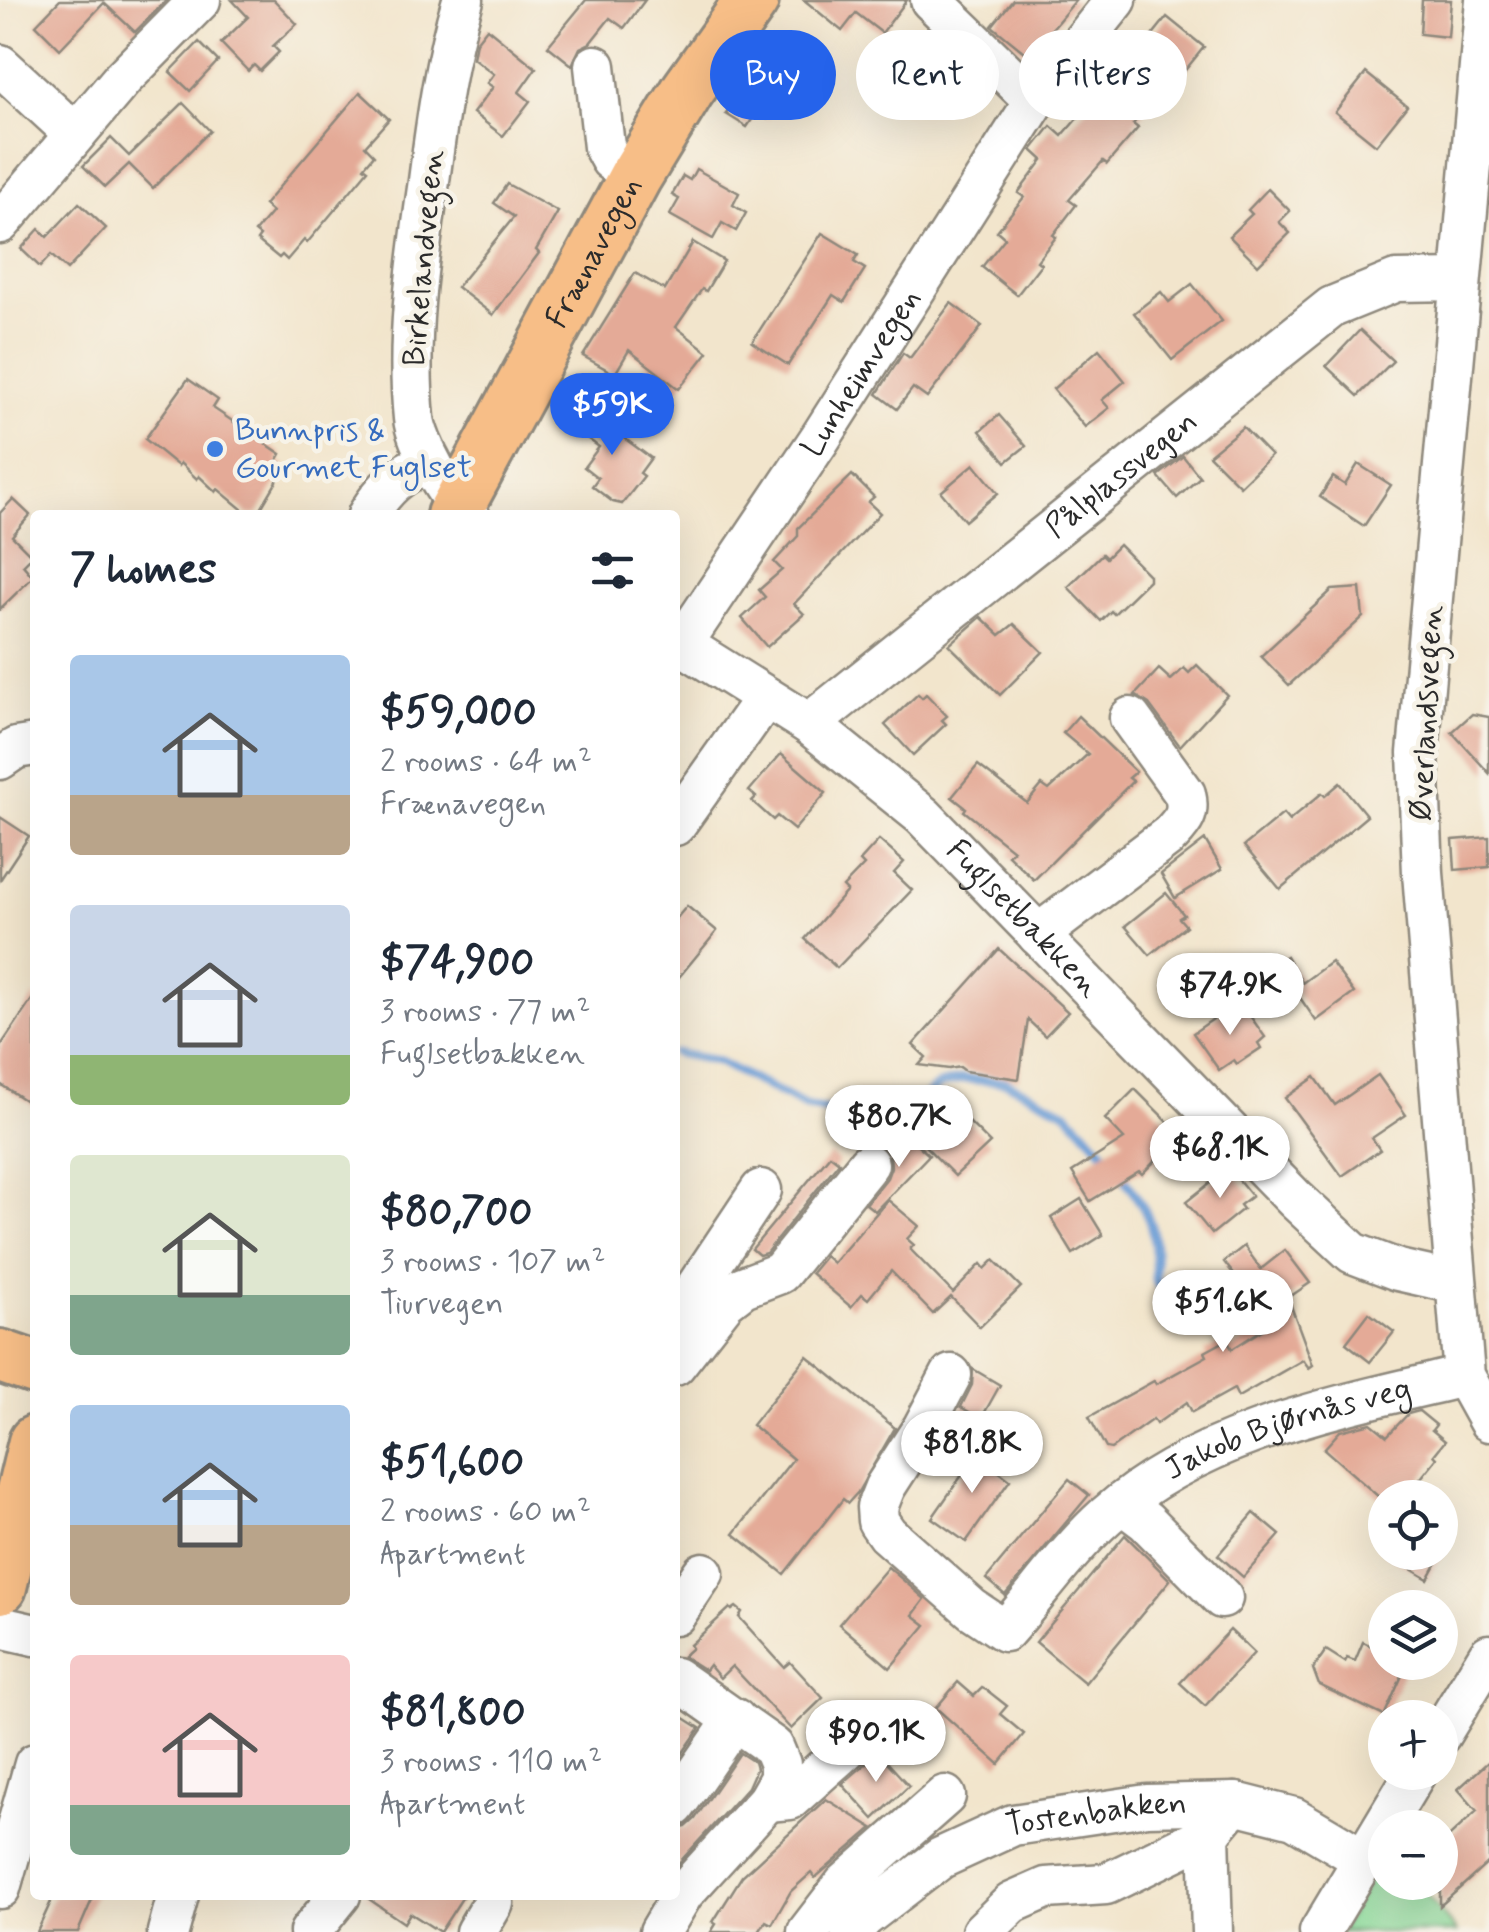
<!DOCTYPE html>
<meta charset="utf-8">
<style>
body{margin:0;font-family:Mynerve,sans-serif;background:#f6f6f7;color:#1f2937;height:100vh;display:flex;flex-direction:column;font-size:38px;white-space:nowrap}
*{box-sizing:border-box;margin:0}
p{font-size:32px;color:#747a83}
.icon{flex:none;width:55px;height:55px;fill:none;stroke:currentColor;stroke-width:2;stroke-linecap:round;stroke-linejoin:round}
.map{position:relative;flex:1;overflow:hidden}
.side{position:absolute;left:30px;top:510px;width:650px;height:1390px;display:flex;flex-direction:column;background:#fff;border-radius:10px;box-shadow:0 10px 40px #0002}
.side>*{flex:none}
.guide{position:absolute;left:710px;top:30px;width:628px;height:90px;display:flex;gap:20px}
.fabs{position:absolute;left:1368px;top:1480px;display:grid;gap:20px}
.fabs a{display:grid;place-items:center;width:90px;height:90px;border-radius:50%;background:#fff;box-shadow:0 10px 40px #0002;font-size:50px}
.price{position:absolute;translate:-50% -85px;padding:0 22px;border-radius:35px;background:#fff;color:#222;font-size:32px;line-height:65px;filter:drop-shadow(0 2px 5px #0008)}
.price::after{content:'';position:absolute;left:50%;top:60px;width:30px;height:22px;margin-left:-15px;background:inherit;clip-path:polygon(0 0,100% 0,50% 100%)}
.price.on{background:#2563eb;color:#fff}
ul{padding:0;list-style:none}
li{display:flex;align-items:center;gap:30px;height:250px;padding:0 40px}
li span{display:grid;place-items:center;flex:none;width:280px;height:200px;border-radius:10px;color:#555}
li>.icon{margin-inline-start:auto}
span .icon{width:120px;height:120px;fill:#fffc;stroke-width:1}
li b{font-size:42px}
h2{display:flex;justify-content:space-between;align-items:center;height:120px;padding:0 40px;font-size:42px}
.chip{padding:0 35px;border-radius:45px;background:#fff;box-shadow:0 10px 40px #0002;font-size:35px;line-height:90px}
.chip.on{background:#2563eb;color:#fff}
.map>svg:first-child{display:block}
.green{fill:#89d999;stroke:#5a8262;stroke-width:2.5}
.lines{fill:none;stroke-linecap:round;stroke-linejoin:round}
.stream{stroke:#6a9cd5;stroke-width:9}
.building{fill:#e4aa97}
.minor-casing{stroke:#8e887c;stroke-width:45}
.major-casing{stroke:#8e887c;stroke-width:58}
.minor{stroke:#fff;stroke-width:40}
.major{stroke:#f7be87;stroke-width:52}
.shop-dot{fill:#3f7fe0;stroke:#f7f3e8;stroke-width:4}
.labels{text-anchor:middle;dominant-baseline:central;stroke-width:9;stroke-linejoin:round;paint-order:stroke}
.street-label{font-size:32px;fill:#2b2b2b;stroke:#f7f3e8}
.shop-label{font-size:32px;fill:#366cbe;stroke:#f7f3e8;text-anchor:start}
</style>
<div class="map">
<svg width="1489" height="1932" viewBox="0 0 1489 1932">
<rect width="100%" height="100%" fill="#f7f3e8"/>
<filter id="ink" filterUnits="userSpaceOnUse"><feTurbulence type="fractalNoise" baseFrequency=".01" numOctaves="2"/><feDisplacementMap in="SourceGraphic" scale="20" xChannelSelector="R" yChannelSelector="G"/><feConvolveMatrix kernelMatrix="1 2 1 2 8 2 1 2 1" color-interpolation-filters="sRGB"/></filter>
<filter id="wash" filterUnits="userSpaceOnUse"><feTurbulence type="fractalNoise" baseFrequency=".0048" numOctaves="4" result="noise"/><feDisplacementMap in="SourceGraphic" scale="40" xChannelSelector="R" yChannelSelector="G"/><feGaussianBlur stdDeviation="2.25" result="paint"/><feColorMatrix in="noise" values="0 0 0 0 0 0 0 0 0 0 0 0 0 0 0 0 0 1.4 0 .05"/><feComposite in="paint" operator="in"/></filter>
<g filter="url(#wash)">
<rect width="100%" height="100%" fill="#f2e5cc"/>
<polygon class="green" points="1385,1852 1385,1882 1416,1883 1457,1932 1340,1932"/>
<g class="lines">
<g class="stream">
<polyline points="675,1053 717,1061 805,1106 880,1122 898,1120 939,1085 962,1079 1006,1082 1067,1112 1112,1160"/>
<path d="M1121 1173C1151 1218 1157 1226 1155 1281L1160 1288 1201 1296 1263 1339"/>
</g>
</g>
<g id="blocks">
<g class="building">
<polygon points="60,0 167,0 135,32 104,3 60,49 36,25"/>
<polygon points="232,0 274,0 297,24 273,46 279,52 260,71 254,65 248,71 221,43 248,17"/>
<polygon points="586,0 645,0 624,28 610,18 590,43 580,48 572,65 548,46"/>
<polygon points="804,0 907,0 882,33 856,13 842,31"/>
<polygon points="1013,0 1076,0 1029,56 992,26"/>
<polygon points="1422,0 1451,0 1448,37 1420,34"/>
<polygon points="1167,17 1204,47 1174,84 1170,80 1133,124 1138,128 1107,164 1103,161 1069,200 1076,205 1053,235 1056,237 1037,261 1041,264 1017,295 982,267 1005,238 997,231 1024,197 1018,193 1043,160 1032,150 1051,126 1062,136 1094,99 1101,104 1105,100 1108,103 1144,59 1140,56 1150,45 1147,42"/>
<polygon points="487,28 536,68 519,92 530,101 503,136 473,113 493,87 487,83 494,74 473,58 476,42"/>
<polygon points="199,42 218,61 190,91 170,72"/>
<polygon points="767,53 797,72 767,119 757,112 747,127 726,114 742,91 738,88 757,59 761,62"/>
<polygon points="1366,73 1407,106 1376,145 1335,112"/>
<polygon points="360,92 389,119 365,146 374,155 364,167 368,170 307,243 304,240 287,260 282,255 279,258 257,240 260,236 255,232 272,212 264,205"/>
<polygon points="183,103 210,131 153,188 129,164 105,187 83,166 111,138 129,156"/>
<polygon points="696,169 739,193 733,205 746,213 736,231 722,223 713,239 670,215 679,199 672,195 683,176 690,180"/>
<polygon points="507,184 558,212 536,250 539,253 493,315 457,287 514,217 494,203"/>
<polygon points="1268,189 1290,211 1279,222 1290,233 1258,265 1229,236 1252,214 1248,210"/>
<polygon points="79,203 106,228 67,270 51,255 40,267 21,249 39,229 47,237"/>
<polygon points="822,233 858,255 854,262 865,269 844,302 833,295 788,365 752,342"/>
<polygon points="693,242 724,261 706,291 702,289 676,327 708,352 679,389 629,350 615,374 583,356 635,273 665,290"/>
<polygon points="1192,284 1222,321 1172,360 1134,313 1161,292 1169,302"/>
<polygon points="951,303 982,326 927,398 913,388 897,409 877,394 903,353 910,358"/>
<polygon points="1360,330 1393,361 1358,396 1326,366"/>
<polygon points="1099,349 1125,381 1102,400 1109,408 1085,427 1053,389"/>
<polygon points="188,379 218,400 213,408 281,454 277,461 286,466 257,515 249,515 218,489 216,492 199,476 197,479 180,463 178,466 145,439"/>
<polygon points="594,406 614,421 609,427 651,458 640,473 644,476 622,504 613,502 592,486 598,478 584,467 599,447 576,430"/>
<polygon points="999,415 1026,446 1006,462 980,431"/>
<polygon points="1243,427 1271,456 1240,486 1209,455"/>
<polygon points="1183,456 1200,477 1177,498 1158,476"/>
<polygon points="974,464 998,493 965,521 941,492"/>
<polygon points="1358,464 1391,485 1364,526 1320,497 1333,477 1345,485"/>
<polygon points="852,475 874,497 868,502 880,513 794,604 804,614 767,647 742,618 765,597 759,590 782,570 774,562 798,536 798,528"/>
<polygon points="13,499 30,515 12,536 32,556 23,565 33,577 0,609 0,513"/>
<polygon points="1119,545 1149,575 1149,580 1114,614 1111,611 1101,621 1068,587 1102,554 1106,558"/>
<polygon points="1360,588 1363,617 1289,685 1261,656 1332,590"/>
<polygon points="981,617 1000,635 1014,624 1043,652 1000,695 949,645"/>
<polygon points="1197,665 1227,695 1180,746 1149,704 1135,695 1159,669 1171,680 1184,668 1189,673"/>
<polygon points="918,694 922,698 926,694 947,716 942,720 946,724 913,755 885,725"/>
<polygon points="1472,714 1489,717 1489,773 1452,732"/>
<polygon points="1078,716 1136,772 1129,778 1133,781 1034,880 1008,855 1013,850 964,811 966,808 952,797 978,765 1027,803 1042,785 1049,790 1088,754 1063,733"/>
<polygon points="781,754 826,793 794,830 777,816 773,820 752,801 756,797 749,791"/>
<polygon points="1340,783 1367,816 1280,889 1244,846 1283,814 1289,821 1322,793 1325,796"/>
<polygon points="0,817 29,836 0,880"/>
<polygon points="1489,837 1489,867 1455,870 1453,840"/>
<polygon points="879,840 904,862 894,873 912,890 837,968 805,939 847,891 843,887 864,865 860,861"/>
<polygon points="1205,840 1222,869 1175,898 1161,874"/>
<polygon points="1166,893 1184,915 1179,918 1186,926 1150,955 1125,926"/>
<polygon points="687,906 717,931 675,982 675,920"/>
<polygon points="999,949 1068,1012 1045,1036 1028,1020 1019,1079 965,1071 960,1067 949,1069 919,1065 926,1057 913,1045"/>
<polygon points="1286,956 1302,982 1275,998 1259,972"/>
<polygon points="1331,962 1354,993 1316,1021 1294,989"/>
<polygon points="35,995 35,1107 0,1084 0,1047"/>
<polygon points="1243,1006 1265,1037 1258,1043 1261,1048 1237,1064 1234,1060 1219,1070 1193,1033 1222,1013 1226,1018"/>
<polygon points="1378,1075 1406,1115 1372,1138 1380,1150 1342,1176 1285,1098 1315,1077 1335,1105"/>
<polygon points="1135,1089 1181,1135 1142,1174 1139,1171 1090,1201 1072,1172 1124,1139 1105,1119"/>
<polygon points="963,1116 990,1143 955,1176 925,1146 948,1124 952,1128"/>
<polygon points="908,1136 929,1155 875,1211 866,1204 887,1178 891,1167 890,1155"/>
<polygon points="830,1155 839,1162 766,1253 759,1255 752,1249"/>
<polygon points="1229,1168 1252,1196 1240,1205 1243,1209 1212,1234 1186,1202"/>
<polygon points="1081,1199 1103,1235 1073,1254 1051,1218"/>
<polygon points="888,1200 919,1226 907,1239 914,1245 910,1249 953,1293 981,1264 985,1269 994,1260 1021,1287 980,1327 951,1297 933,1314 891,1271 868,1299 862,1294 851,1307 811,1273 825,1256 833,1263"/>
<polygon points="1244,1246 1261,1269 1285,1250 1310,1283 1288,1298 1313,1365 1309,1368 1303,1360 1238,1397 1234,1389 1192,1412 1187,1402 1156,1424 1153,1419 1111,1449 1106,1448 1089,1417 1154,1381 1156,1384 1207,1356 1205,1352 1227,1340 1232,1349 1273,1323 1224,1262"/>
<polygon points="1369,1313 1394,1332 1370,1362 1346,1343"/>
<polygon points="807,1356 895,1428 858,1492 848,1503 843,1499 784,1574 734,1534 793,1459 752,1425"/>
<polygon points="973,1369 1000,1385 981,1419 961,1407 972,1385"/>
<polygon points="1419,1411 1436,1425 1432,1430 1445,1441 1434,1455 1437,1458 1405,1498 1380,1498 1324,1449 1340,1431 1371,1423 1387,1436 1408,1414"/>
<polygon points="981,1448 999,1461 994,1468 1010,1480 966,1542 932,1518"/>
<polygon points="1069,1479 1089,1495 1005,1595 986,1579"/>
<polygon points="1254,1513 1280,1535 1243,1577 1218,1555"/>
<polygon points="1125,1535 1170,1580 1085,1683 1036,1642"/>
<polygon points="1382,1552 1443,1552 1428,1579"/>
<polygon points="888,1567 925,1599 913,1615 926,1625 890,1668 839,1624"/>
<polygon points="736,1607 742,1612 739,1617 784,1667 790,1662 823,1698 791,1729 732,1666 720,1678 709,1665 705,1670 683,1656 692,1648 690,1645 730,1608 732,1610"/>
<polygon points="1230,1630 1254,1653 1205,1706 1180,1683"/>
<polygon points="1363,1642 1385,1652 1385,1662 1408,1662 1384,1716 1319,1685 1313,1669 1326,1650 1345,1662 1347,1658 1355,1661"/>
<polygon points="958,1682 974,1696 982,1688 988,1691 1007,1706 1000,1714 1024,1734 999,1764 936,1708"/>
<polygon points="675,1707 680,1711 678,1714 700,1728 675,1764"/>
<polygon points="876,1750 909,1786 874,1819 842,1784 869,1761"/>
<polygon points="740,1753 754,1762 756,1769 748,1787 675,1867 675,1829 686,1827 695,1819"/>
<polygon points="1489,1761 1489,1862 1440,1906 1440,1845 1477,1811 1458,1789"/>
<polygon points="826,1799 873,1828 815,1878 811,1873 791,1891 772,1924 766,1921 759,1932 711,1932 716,1924 713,1922 742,1876"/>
<polygon points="54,1895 94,1895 78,1932 37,1932"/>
<polygon points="363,1895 464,1895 440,1932 410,1913 404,1923"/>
</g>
</g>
</g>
<g filter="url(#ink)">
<use href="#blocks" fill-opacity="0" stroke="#8e887c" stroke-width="2.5"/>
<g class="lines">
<defs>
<g id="minor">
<path d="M463 0C445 60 437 119 429 181 418 258 406 339 414 418 416 441 450 504 469 515"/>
<polyline points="931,0 1035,101"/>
<polyline points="1486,0 1418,753 1423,873 1464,1376 1489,1421"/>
<polyline points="0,65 75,134"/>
<polyline points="595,66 604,147 611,160 635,177"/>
<polyline points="0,223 123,78 200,0"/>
<path d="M368 515C384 488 400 474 429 461"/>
<path id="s1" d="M675 640 809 724 923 816 1295 1199 1353 1253 1398 1270 1456 1283"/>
<path id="s2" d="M682 644 819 440 1035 101 1116 0"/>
<path id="s3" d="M809 724 1332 307 1396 281 1460 280"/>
<polyline points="0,759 16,748 35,745"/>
<polyline points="675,825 766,697"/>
<path d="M1038 935 1170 835C1183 821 1190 814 1185 794L1130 718"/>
<polyline points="675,1319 761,1190"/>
<polyline points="675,1365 725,1301 743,1287 780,1273 868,1164"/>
<path id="s4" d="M951 1375 923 1428 885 1487 877 1507 878 1521 887 1534 972 1609 1005 1631C1038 1594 1069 1549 1106 1516 1202 1431 1343 1405 1464 1376"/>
<polyline points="1122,1503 1146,1521 1222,1598"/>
<polyline points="675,1615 703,1573"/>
<polyline points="0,1627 35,1635"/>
<polyline points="1440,1735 1489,1655"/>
<polyline points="767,1801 790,1799 853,1743"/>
<polyline points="675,1806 735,1719"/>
<polyline points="1209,1834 1212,1932"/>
<polyline points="0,1888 35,1764"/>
<polyline points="168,1932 178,1895"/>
<polyline points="310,1932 340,1895"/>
<polyline points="476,1932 493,1903"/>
<polyline points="660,1932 683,1893 767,1801 780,1778 780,1764 773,1747 675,1678"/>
<polyline points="808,1932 845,1884 945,1796"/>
<path id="s5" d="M851 1932 864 1917 941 1858 1013 1825 1147 1805 1235 1803 1294 1818 1363 1859"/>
<polyline points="982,1932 1012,1903 1046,1888 1106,1884 1209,1834 1235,1803"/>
<polyline points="1320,1932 1416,1772"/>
</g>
<g id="major">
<path id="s6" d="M453 515 635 177 688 90 752 0"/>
<polyline points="0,1356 35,1368"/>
<polyline points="0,1587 35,1442"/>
</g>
</defs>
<use href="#minor" class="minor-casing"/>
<use href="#major" class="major-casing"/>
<use href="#minor" class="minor"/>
<use href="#major" class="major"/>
</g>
</g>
<circle class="shop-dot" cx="215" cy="449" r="10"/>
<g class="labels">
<g class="street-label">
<text stroke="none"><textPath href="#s6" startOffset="298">Frænavegen</textPath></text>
<text transform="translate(424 258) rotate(-85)">Birkelandvegen</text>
<text stroke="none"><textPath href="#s2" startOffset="325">Lunheimvegen</textPath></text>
<text stroke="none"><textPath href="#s3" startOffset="400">Pålplassvegen</textPath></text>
<text transform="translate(1427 713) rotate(-87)">Øverlandsvegen</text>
<text stroke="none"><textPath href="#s1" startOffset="448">Fuglsetbakken</textPath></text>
<text stroke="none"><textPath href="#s4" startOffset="692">Jakob Bjørnås veg</textPath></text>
<text stroke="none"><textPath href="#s5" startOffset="280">Tostenbakken</textPath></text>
</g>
<g class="shop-label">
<text x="235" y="431">Bunnpris &amp;<tspan x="235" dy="37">Gourmet Fuglset</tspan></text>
</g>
</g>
</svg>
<div class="fabs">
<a><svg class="icon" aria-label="locate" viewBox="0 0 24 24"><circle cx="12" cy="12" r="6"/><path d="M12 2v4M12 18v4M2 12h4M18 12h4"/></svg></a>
<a><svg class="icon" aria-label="layers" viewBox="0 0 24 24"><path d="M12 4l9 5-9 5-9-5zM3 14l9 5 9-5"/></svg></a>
<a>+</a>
<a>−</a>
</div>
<b class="price on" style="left:612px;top:458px">$59K</b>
<b class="price" style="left:1230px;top:1038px">$74.9K</b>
<b class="price" style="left:899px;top:1170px">$80.7K</b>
<b class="price" style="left:1220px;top:1201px">$68.1K</b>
<b class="price" style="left:1223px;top:1355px">$51.6K</b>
<b class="price" style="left:972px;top:1496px">$81.8K</b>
<b class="price" style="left:876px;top:1785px">$90.1K</b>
<div class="guide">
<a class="chip on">Buy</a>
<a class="chip">Rent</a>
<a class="chip">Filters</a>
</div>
<section class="side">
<h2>7 homes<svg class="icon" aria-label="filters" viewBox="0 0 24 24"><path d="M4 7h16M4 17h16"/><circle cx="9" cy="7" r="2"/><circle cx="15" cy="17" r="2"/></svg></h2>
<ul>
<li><span style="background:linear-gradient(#a9c7e8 70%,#b9a48a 0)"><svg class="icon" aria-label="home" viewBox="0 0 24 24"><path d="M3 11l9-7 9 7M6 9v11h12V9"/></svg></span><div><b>$59,000</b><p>2 rooms · 64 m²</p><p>Frænavegen</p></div></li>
<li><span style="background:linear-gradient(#c9d6e8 75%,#8fb573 0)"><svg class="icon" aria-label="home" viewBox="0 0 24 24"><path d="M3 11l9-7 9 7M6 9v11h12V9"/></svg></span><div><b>$74,900</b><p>3 rooms · 77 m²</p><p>Fuglsetbakken</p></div></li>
<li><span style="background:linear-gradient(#dfe7d0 70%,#7fa58c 0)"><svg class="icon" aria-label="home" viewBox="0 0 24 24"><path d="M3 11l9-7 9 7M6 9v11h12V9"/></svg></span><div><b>$80,700</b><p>3 rooms · 107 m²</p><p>Tiurvegen</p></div></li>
<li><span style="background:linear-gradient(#a9c7e8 60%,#b9a48a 0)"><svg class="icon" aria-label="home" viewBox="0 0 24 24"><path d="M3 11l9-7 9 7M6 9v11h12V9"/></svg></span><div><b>$51,600</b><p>2 rooms · 60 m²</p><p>Apartment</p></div></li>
<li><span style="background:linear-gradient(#f6c9c9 75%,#7fa58c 0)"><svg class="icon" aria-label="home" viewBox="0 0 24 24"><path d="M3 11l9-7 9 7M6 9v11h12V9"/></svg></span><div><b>$81,800</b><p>3 rooms · 110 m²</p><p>Apartment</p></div></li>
</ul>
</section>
</div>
